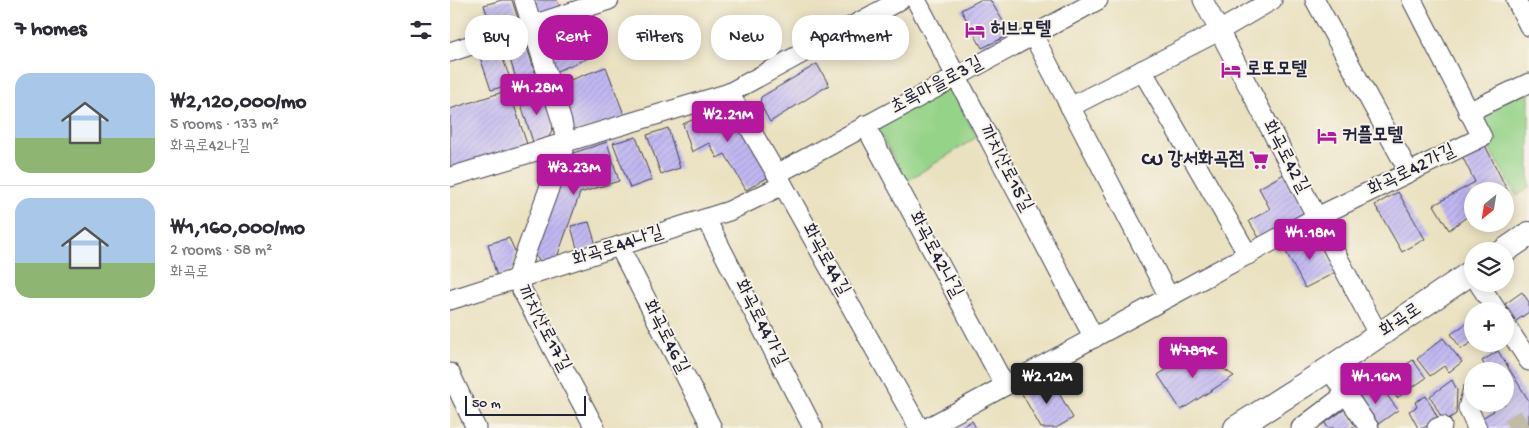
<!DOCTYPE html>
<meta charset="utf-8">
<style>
body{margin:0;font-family:"Gochi Hand","Poor Story",sans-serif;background:#f2f2f3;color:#2b2b33;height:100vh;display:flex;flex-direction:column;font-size:19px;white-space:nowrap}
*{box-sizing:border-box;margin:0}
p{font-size:16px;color:#7c7c81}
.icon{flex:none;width:28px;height:28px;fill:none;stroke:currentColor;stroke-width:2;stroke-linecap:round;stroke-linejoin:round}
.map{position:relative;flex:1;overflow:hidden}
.drawer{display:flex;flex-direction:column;background:#fff;width:450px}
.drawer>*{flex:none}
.top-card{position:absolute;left:15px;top:15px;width:475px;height:45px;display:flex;gap:10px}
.needle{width:32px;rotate:210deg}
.controls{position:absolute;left:1014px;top:182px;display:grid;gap:10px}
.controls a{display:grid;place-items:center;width:50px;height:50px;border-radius:50%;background:#fff;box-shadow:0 2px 12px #0003;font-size:25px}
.scale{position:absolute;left:15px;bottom:12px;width:121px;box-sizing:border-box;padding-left:5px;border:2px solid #22223b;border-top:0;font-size:14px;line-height:18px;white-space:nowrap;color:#22223b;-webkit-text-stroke:4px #f7f3e8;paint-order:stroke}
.price{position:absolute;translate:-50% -42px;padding:0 11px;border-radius:5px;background:#b5179e;color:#fff;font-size:16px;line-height:32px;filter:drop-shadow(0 1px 2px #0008)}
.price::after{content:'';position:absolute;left:50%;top:30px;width:15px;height:11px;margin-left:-8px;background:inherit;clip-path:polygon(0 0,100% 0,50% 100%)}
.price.current{background:#222;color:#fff}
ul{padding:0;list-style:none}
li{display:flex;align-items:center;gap:15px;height:125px;padding:0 15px}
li+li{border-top:1px solid #e1e1e2}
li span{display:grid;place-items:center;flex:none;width:140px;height:100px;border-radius:15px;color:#555}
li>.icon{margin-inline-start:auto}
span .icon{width:60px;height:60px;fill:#fffc;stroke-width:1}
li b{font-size:21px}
h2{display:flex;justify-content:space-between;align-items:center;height:60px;padding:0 15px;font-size:21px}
.pill{padding:0 18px;border-radius:20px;background:#fff;box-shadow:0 2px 12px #0003;font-size:18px;line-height:45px}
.pill.current{background:#b5179e;color:#fff}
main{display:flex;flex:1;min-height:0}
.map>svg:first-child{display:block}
.green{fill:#95d388;stroke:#5c7a62}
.building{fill:url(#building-hatch)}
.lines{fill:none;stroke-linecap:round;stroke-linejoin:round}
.minor-tunnel{stroke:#c2bba5;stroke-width:19;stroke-dasharray:19 9;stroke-linecap:butt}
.minor-casing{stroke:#403f4f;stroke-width:21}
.major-casing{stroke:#403f4f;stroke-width:26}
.minor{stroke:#fff;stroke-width:19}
.major{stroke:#fff;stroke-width:24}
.labels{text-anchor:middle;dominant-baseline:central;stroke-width:4;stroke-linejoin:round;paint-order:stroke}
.poi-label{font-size:19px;font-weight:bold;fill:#22223b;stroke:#f7f3e8;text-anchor:start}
.street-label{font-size:19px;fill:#22223b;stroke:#f7f3e8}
</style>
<main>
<section class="drawer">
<h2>7 homes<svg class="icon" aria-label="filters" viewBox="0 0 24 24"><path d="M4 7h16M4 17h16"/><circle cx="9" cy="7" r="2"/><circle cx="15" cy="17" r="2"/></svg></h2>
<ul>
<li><span style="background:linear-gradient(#a9c7e8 65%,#8fb573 0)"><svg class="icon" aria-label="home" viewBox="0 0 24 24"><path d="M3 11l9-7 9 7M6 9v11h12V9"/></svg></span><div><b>₩2,120,000/mo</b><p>5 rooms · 133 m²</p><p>화곡로42나길</p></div></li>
<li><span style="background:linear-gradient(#a9c7e8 65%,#8fb573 0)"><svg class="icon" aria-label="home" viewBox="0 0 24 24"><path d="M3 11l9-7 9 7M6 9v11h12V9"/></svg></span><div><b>₩1,160,000/mo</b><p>2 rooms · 58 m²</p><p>화곡로</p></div></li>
</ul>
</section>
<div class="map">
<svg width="1079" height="428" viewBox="0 0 1079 428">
<defs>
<pattern id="building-hatch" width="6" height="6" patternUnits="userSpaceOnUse" patternTransform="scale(1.25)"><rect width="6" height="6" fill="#c1b7f2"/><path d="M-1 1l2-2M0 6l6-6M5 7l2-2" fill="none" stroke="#a69dd0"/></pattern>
</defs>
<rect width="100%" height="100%" fill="#f7f3e8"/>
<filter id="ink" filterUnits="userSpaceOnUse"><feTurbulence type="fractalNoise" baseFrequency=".02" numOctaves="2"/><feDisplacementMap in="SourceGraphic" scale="10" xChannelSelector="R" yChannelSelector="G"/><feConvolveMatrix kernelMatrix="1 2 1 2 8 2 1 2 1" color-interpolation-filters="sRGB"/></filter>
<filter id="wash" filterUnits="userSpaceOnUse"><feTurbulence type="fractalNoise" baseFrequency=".0096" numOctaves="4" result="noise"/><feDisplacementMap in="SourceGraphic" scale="20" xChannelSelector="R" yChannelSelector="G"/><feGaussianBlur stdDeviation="1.12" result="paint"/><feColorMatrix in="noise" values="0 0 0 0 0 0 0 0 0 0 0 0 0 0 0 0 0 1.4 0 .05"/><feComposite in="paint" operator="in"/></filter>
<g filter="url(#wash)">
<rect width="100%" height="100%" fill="#eae1c0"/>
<g class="green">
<polygon points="500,87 527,137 457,181 426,127"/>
<polygon points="1079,90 1079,188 1067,196 1037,145 1037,134 1026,115"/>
</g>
<g id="blocks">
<g class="building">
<polygon points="52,0 62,0 70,25 43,33 34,5"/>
<polygon points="83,0 107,0 110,8 95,14 86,12"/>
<polygon points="530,0 540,0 561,34 532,48 511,10"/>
<polygon points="137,16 151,53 104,72 94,40 100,28"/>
<polygon points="67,44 77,47 89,86 70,92 56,46"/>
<polygon points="49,48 62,84 41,90 29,54"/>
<polygon points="367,64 379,85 320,122 310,104 311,97"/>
<polygon points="156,67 175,117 121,133 109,84"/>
<polygon points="59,90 79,150 0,174 0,109"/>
<polygon points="91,91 104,125 99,137 83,142 69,98"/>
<polygon points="281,103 320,176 296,190 275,154 267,158 259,143 242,152 233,124"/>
<polygon points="218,128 230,168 211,174 197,135"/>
<polygon points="186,137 202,180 180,188 163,143"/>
<polygon points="1033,141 1058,192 1022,191 1022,213 999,230 984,205 1025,182 1010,152"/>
<polygon points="157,142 169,181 130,193 106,260 93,265 83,253 123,153"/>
<polygon points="834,174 857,215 811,241 799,221 820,209 809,188"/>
<polygon points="948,192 975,239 952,252 925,205"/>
<polygon points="139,222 146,245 128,252 121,226"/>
<polygon points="865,233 886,272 855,288 835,250"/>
<polygon points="59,238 66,253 61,270 47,277 38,244"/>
<polygon points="1072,292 1079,302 1079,312 1066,321 1055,304"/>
<polygon points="1022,320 1022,342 1011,349 1001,334"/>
<polygon points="993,338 1012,362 999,372 994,366 980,376 967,359"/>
<polygon points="746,350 784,376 731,410 708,375"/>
<polygon points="1048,351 1079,401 1079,428 1036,428 1030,419 1044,411 1039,404 1055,404 1055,371 1038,371 1032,361"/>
<polygon points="963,360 976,378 947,398 935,379"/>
<polygon points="600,377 623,418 606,428 591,428 571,392"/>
<polygon points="1002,380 1007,390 1006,414 994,422 980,396"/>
<polygon points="928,383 948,410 924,427 904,400"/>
<polygon points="976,396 989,420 973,428 968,428 959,411 967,407 965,402"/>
<polygon points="895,409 906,425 901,428 878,428 875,423"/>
<polygon points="522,421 526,428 508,428"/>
</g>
</g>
</g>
<g filter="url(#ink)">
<use href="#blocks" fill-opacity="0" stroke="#403f4f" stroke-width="1"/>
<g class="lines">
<polyline class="minor-tunnel" points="1059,428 1079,416"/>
<defs>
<g id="minor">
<polyline points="74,0 112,122 116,142 66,279 145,428"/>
<polyline points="466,0 644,338"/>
<polyline points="753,0 929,336"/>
<polyline points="865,0 959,172"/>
<polyline points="1066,0 1079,26"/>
<polyline points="0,52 159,0"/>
<polyline points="692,70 798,255"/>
<polyline points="279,93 333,185 469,428"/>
<polyline points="620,107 769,31 822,0"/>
<polyline points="1018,112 1079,83"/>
<polyline points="415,125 555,386"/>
<polyline points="327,174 648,0"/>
<polyline points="0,177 279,93 450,0"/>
<polyline points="256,219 363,428"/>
<polyline points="169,246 262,428"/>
<polyline points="1029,284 1047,311"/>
<polyline points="719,297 867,217 1032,137 962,0"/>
<polyline points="0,300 279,211 333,185"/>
<polyline points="1055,324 1079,361"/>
<polyline points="879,369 919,428"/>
<polyline points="0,373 26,428"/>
<polyline points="1022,392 1018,408 1027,428"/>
<polyline points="477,428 719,297 583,35"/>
<polyline points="851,428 896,394"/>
<polyline points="987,428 992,426"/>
</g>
<g id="major">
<polyline points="1054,251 1079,234"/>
<polyline points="786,428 879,369 1022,272"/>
</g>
</defs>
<use href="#minor" class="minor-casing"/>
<use href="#major" class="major-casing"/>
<use href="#minor" class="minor"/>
<use href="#major" class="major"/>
</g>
</g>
<defs>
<symbol id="hotel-bare" viewBox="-9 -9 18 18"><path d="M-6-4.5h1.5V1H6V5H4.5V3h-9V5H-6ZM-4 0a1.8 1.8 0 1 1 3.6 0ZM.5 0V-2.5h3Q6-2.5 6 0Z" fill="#b5179e" stroke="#f7f3e8" stroke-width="2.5" paint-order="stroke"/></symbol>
<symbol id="supermarket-bare" viewBox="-9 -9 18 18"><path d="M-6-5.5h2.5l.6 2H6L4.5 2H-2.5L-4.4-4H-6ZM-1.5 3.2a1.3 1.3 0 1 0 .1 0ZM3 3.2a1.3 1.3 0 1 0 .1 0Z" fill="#b5179e" stroke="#f7f3e8" stroke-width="2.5" paint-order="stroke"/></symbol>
</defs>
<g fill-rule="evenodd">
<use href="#hotel-bare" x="511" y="16" width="28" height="28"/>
<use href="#hotel-bare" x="767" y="56" width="28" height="28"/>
<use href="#hotel-bare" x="863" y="122" width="28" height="28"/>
<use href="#supermarket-bare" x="795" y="146" width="28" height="28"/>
</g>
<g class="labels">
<g class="poi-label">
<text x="540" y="30">허브모텔</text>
<text x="796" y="70">로또모텔</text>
<text x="892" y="136">커플모텔</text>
<text x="794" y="160" text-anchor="end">CU 강서화곡점</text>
</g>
<g class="street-label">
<text transform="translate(487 86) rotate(-28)">초록마을로3길</text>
<text transform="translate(835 157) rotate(62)">화곡로42길</text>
<text transform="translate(555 169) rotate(62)">까치산로15길</text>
<text transform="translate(962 171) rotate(-26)">화곡로42가길</text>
<text transform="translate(168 247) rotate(-18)">화곡로44나길</text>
<text transform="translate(485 255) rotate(62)">화곡로42나길</text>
<text transform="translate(375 260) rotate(61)">화곡로44길</text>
<text transform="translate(951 321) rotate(-34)">화곡로</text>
<text transform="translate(310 323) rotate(63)">화곡로44가길</text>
<text transform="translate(93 329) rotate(62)">까치산로17길</text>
<text transform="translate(215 337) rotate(63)">화곡로46길</text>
</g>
</g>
</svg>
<div class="controls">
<a><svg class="needle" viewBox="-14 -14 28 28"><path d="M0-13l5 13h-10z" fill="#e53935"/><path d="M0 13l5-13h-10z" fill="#7c7c81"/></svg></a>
<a><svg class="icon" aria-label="layers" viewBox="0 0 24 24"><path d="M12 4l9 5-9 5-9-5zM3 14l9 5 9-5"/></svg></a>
<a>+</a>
<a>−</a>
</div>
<div class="scale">50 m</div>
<b class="price" style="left:87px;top:116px">₩1.28M</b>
<b class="price" style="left:278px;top:143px">₩2.21M</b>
<b class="price" style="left:124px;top:196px">₩3.23M</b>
<b class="price" style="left:860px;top:261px">₩1.18M</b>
<b class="price" style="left:743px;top:379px">₩789K</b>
<b class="price current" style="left:597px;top:405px">₩2.12M</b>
<b class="price" style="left:926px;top:405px">₩1.16M</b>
<div class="top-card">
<a class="pill">Buy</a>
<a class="pill current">Rent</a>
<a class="pill">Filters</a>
<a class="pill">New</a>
<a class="pill">Apartment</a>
</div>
</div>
</main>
